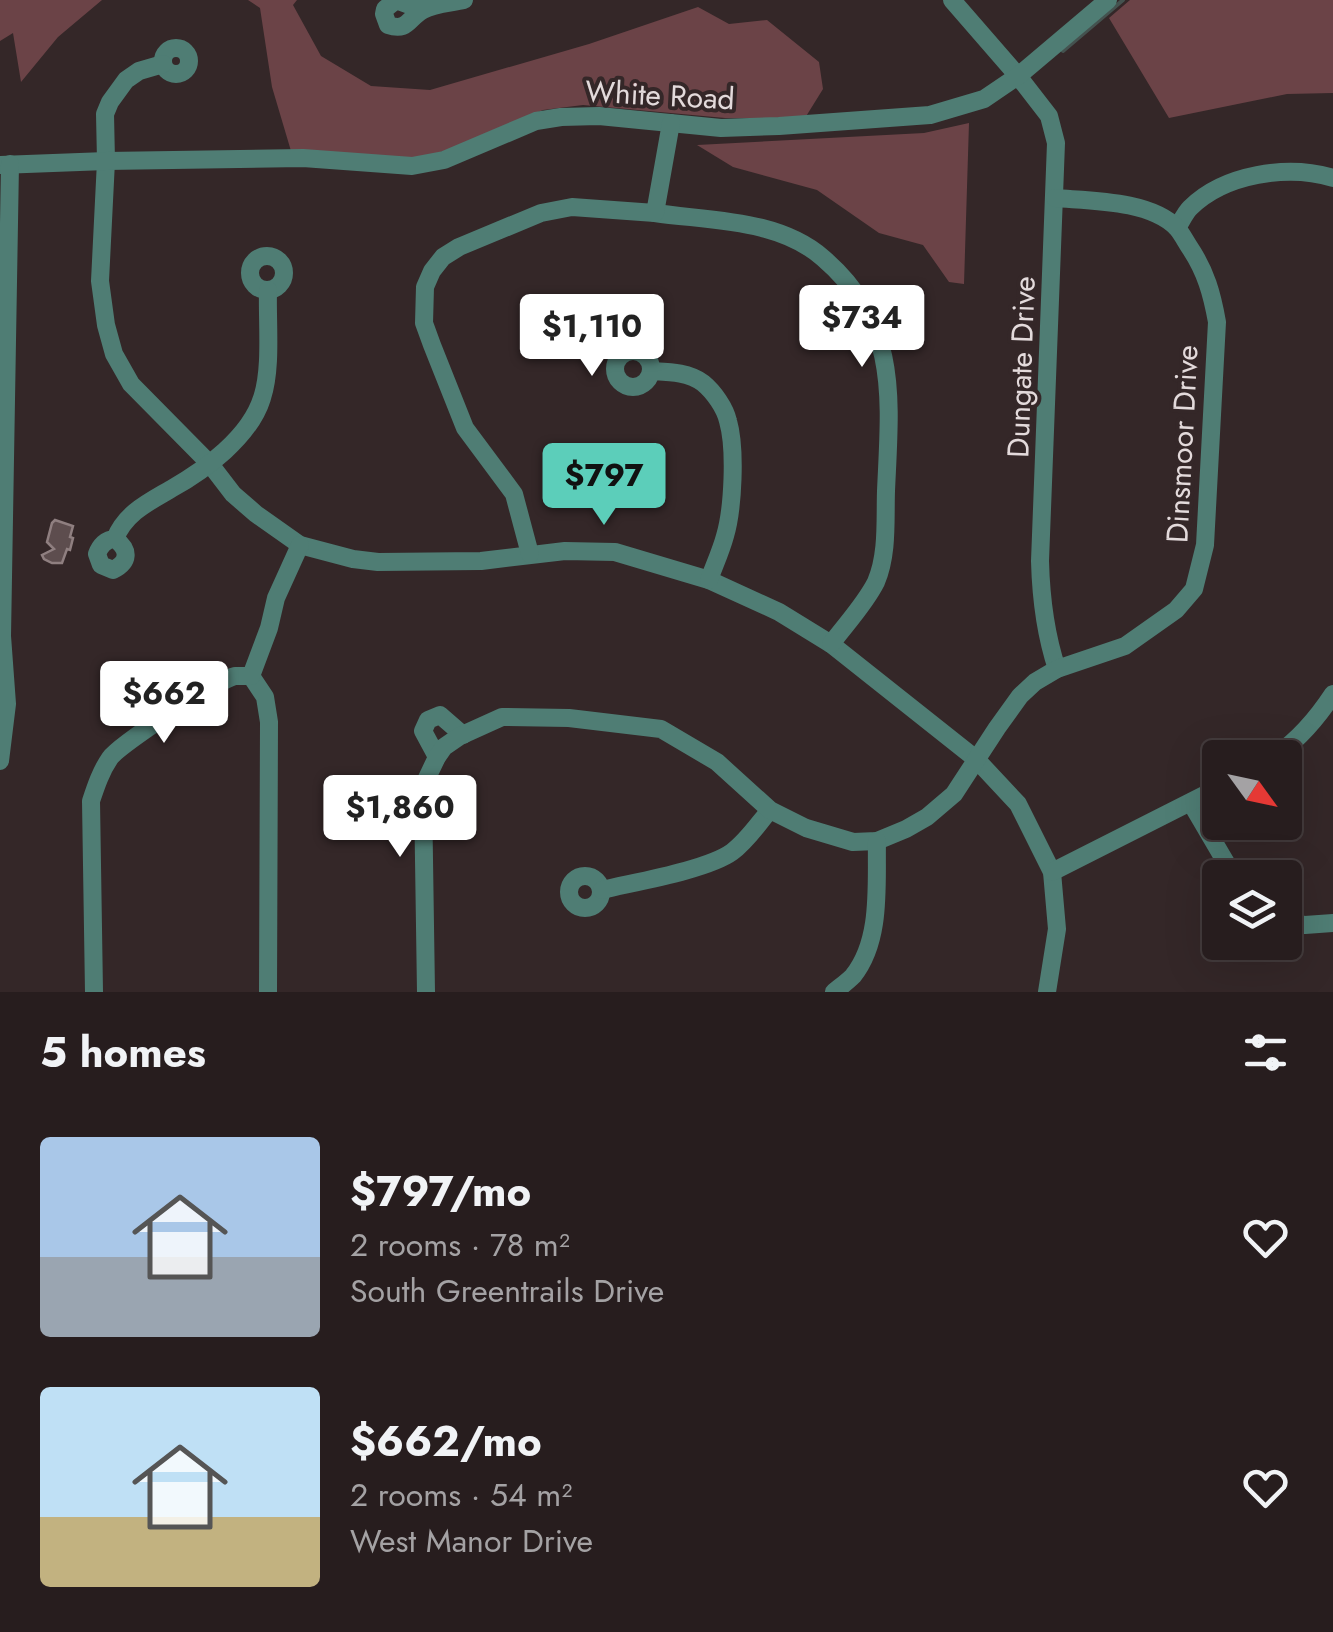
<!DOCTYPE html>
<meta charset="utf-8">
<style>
body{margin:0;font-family:Jost,sans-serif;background:#2f2627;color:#f1f3f6;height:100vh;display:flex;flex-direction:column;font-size:38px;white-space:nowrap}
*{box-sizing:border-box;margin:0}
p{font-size:32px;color:#a4a2a4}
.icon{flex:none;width:55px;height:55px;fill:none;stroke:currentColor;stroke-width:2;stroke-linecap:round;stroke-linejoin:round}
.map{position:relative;height:992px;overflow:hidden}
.details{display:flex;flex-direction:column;background:#271d1e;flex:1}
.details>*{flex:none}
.needle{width:65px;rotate:123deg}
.controls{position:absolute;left:1202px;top:740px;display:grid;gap:20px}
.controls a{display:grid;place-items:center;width:100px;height:100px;border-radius:10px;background:#271d1e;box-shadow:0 10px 40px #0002,0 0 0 2px #433b3c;font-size:50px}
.price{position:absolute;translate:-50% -85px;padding:0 22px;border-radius:10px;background:#fff;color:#222;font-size:32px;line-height:65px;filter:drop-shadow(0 2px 5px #0008)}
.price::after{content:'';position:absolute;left:50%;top:60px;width:30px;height:22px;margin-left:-15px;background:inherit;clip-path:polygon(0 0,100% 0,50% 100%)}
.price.on{background:#5cceba;color:#111}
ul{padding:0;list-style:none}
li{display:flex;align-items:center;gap:30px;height:250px;padding:0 40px}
li span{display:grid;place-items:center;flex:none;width:280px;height:200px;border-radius:10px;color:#555}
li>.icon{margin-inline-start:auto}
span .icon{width:120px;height:120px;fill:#fffc;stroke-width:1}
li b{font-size:42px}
h2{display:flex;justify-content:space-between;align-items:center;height:120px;padding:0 40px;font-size:42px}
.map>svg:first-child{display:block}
.green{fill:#6b4347}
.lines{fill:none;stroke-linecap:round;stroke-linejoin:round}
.stream{stroke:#44524f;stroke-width:4}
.building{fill:#5d4d4e;stroke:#8f7f80;stroke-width:2.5}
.minor{stroke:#4f7d74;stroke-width:18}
.labels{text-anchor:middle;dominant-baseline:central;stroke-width:8;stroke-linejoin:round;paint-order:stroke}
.street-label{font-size:30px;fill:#e3dadb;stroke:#342728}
</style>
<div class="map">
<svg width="1333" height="992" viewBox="0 0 1333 992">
<rect width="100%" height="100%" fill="#342728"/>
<g class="green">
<polygon points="0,0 102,0 58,37 21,82 13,33 0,41"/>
<polygon points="248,0 297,0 293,5 321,56 371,86 430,90 589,44 698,7 729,24 767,20 819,62 823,89 805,118 725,118 583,105 543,110 451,149 420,158 291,151 272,87 260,8"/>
<polygon points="1130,0 1333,0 1333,93 1287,94 1169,118 1109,18"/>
<polygon points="969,123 964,284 949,282 923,245 879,233 817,190 733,167 697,145 924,133"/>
</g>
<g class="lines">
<polyline class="stream" points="1063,51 1123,0"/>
</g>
<polygon class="building" points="55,520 73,526 70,537 73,538 70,550 67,549 62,563 52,563 44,559 42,555 54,549 47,542 52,523"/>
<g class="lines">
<g class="minor">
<path d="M952 0 1018 76 1049 116 1056 143 1040 561C1041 599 1045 633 1057 669"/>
<path d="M423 10 396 0 385 9 384 14 388 25C408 32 408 18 423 10 434 4 451 3 464 0"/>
<circle cx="176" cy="61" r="13"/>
<polyline points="163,64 139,71 126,80 110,102 105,114 106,161 100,281 106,325 114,354 131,384 210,464 233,494 256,514 300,545 353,559 378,562 481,561 565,551 615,552 709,580 779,612 831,644 976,759 1018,804 1052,872 1057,929 1047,992"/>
<polyline points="0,165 106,161 303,158 412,166 444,160 536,121 561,117 599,116 721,128 779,126 930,115 984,99 1018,76 1108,0"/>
<path d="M655 213C710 221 779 219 823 258 900 324 890 399 886 491 885 520 888 554 876 582 865 604 846 624 831 644"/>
<path d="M1177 228C1181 222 1185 213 1190 208 1224 174 1288 164 1333 178"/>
<circle cx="267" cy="273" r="17"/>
<circle cx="633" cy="369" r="18"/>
<path d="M651 371C669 372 688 372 703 383 714 392 725 408 728 421 736 449 733 509 725 536 721 551 714 566 709 580"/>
<path d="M115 539C130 550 129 562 113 570L101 565 97 554C100 546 106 539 115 539 125 513 149 502 171 489 205 470 250 437 262 398 272 368 267 323 268 290"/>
<polyline points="530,554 514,494 465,428 432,345 424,323 425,287 432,271 443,257 459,247 541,213 572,207 655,213 671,123"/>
<polyline points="251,676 265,697 269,722 268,992"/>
<polyline points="437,757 423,731 428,720 440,715 463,735"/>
<path d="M1272 758C1298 741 1316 720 1333 694"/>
<polyline points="0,761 7,704 2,636 10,164"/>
<polyline points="1191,803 1235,878"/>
<polyline points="1052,872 1220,787"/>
<circle cx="585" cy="892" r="16"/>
<path d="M602 890C635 882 707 870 732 852 747 841 758 824 770 810"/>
<polyline points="1285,921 1305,925 1333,923"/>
<path d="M94 992 91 801C96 786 101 771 110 758 120 744 218 680 235 676 236 676 250 676 251 676L269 628 276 598 300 545"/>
<path d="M426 992 423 793 427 778 437 757 444 747 460 736 502 717 569 718 661 729 717 762 770 810 806 828 853 842 877 841 906 829 927 817 954 794 997 728 1020 696 1035 682 1057 669 1125 646 1176 610 1194 589 1205 545 1217 322C1212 294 1206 272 1190 248 1186 242 1182 234 1177 228 1150 200 1091 201 1055 198"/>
<path d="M834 992C840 987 847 982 853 976 882 940 876 884 877 841"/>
</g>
</g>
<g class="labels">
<g class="street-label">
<text transform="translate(660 95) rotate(3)">White Road</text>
<text transform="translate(1021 367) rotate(-88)">Dungate Drive</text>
<text transform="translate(1182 444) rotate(-87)">Dinsmoor Drive</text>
</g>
</g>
</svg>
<div class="controls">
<a><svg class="needle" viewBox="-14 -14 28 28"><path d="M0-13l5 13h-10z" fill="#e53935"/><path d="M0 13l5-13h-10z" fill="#a4a2a4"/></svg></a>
<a><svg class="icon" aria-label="layers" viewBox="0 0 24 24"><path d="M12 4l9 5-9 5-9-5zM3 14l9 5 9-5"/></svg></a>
</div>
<b class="price" style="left:862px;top:370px">$734</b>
<b class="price" style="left:592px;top:379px">$1,110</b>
<b class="price on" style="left:604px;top:528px">$797</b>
<b class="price" style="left:164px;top:746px">$662</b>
<b class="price" style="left:400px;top:860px">$1,860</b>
</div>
<section class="details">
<h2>5 homes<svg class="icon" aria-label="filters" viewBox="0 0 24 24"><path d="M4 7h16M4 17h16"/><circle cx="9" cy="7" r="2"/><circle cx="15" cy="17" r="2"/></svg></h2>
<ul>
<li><span style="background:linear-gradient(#a9c7e8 60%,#9aa5b1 0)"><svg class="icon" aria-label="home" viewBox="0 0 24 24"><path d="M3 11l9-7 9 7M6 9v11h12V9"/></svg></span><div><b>$797/mo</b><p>2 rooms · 78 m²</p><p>South Greentrails Drive</p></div><svg class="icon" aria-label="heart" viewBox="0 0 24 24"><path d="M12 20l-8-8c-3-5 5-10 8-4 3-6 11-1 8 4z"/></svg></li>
<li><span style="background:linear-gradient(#bfe0f5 65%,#c2b280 0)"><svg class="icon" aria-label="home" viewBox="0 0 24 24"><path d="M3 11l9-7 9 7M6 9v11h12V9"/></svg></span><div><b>$662/mo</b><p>2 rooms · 54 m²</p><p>West Manor Drive</p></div><svg class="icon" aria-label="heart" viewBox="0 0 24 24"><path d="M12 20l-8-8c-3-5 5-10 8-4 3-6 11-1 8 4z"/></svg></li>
</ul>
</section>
